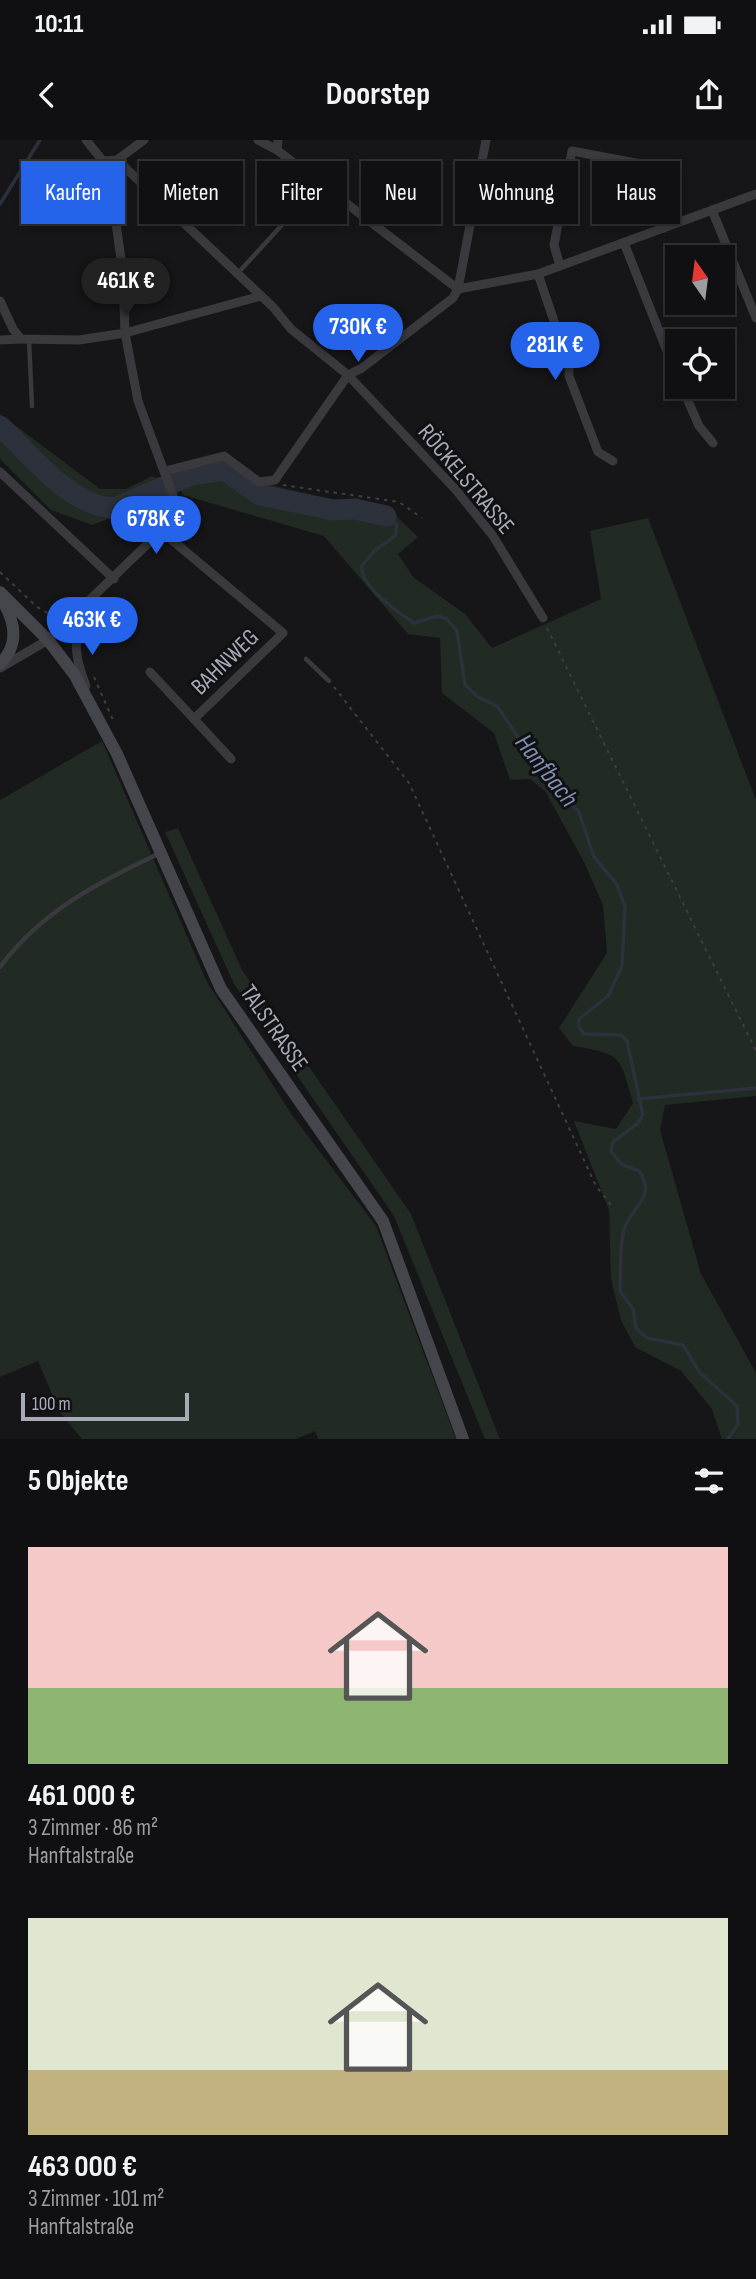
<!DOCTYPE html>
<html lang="de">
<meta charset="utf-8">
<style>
body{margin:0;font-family:"Sofia Sans Condensed",sans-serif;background:#1e1e20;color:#f1f3f6;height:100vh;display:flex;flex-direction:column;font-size:26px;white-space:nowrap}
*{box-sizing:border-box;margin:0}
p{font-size:23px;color:#9c9d9f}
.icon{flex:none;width:38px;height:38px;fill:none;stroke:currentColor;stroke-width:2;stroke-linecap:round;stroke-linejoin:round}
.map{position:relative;height:1299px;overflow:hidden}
.drawer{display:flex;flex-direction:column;background:#101012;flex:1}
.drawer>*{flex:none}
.guide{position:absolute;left:21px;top:21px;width:714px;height:63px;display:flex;gap:14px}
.needle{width:46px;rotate:346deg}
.controls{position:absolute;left:665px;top:105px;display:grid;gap:14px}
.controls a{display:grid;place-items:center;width:70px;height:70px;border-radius:0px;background:#101012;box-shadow:0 4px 10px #0003,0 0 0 2px #303032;font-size:35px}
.scale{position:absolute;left:21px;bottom:18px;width:168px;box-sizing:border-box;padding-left:7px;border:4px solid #a8aab7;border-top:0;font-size:19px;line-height:24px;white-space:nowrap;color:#a8aab7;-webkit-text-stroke:5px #111113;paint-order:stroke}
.price{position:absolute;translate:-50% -60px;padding:0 16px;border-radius:24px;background:#2563eb;color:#fff;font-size:23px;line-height:46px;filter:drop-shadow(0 2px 4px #0008)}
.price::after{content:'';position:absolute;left:50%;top:42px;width:21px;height:16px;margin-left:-10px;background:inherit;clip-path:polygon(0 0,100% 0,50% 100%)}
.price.current{background:#222;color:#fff}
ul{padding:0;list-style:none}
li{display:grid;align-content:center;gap:14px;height:371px;padding:0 28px}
li span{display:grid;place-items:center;height:217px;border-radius:0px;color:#555}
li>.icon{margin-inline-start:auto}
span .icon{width:126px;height:126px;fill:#fffc;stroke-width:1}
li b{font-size:30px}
h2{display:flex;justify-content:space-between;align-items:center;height:84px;padding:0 28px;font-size:30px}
.pill{padding:0 24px;border-radius:0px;background:#101012;box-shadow:0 4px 10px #0003,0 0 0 2px #303032;font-size:24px;line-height:63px}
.pill.current{background:#2563eb;color:#fff}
.status{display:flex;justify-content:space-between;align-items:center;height:49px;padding:0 35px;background:#101012;direction:ltr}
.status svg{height:19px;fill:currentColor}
header{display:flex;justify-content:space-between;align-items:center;height:91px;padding:0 28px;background:#101012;font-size:32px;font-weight:700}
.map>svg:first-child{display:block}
.green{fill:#222a24}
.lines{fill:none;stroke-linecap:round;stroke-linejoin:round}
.stream{stroke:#2c313b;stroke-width:3.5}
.river{stroke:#2c313b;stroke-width:21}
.path{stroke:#3d3d43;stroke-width:2;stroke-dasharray:3.5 5;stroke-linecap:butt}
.service{stroke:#39393e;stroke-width:4.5}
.minor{stroke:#39393e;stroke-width:9}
.secondary{stroke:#45454c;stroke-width:12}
.labels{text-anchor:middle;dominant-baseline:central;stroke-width:6;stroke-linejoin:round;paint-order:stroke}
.street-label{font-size:24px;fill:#a8aab7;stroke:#111113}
.water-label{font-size:26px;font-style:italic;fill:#8090b1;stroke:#111113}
</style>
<div class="status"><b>10:11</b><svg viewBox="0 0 49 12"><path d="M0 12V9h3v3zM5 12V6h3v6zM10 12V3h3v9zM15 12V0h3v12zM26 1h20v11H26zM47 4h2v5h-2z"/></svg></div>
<header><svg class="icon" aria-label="back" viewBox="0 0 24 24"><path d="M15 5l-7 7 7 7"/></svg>Doorstep<svg class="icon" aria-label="share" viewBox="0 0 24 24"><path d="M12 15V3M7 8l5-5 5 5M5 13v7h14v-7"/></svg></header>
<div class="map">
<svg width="756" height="1299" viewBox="0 0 756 1299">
<rect width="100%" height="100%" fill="#161618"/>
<g class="green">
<polygon points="0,274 100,349 126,349 152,336 162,341 170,370 144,378 129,371 92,385 51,370 0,319"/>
<path d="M214 325 253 341 339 361 388 368 418 397 398 414 413 437 465 474 492 508 601 459 590 391 648 378 756 660V956L665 965 660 990 701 1134 756 1233V1299H722L712 1269 681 1231 635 1207 621 1180 611 1139 609 1070 574 981 616 989 633 963C620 916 623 914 573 906L559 888 607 813 603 765 584 722 545 651 530 639 510 640 494 593 442 553 440 498 408 494 324 396 183 355 176 338Z"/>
<polygon points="102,601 207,842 292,975 376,1086 456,1299 318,1299 315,1291 296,1299 82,1299 59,1271 38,1221 0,1237 0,660"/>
<polygon points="178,688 242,830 411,1074 500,1299 485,1299 394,1076 234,844 165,692"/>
</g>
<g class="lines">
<g class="stream">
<polyline points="0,64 40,0"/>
<path d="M386 376 397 385 395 396 374 411 362 426C359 446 399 473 414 483L437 476 447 479 457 491 465 545 478 557 497 566 549 643 579 672 594 717 616 743 625 766 622 826 608 856 579 879V887L584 894 621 895 627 901 643 975 637 984 613 1002 611 1011 621 1024 639 1031C658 1058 630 1067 624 1090 619 1109 621 1132 620 1151L633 1169 636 1188 647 1198 683 1205 700 1233 737 1266 738 1284 728 1299"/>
<polyline points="638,959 756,948"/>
</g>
<path class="river" d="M0 286C31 315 70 367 115 368L191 335 224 330 260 355 333 370 355 369 386 376"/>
<g class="path">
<polyline points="283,345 399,362 422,378"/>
<polyline points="0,432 37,467 55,477"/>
<polyline points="547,488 756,911"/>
<polyline points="94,537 113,580"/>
<polyline points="334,547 409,643 596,1046 614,1069"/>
</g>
<g class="service">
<polyline points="238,133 281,86 288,73"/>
<polyline points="29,200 32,266"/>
<polyline points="306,519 329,541"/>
<path d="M0 827C42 770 98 743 160 713"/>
</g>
<g class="minor">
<polyline points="258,0 277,10 458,149 486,0"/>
<polyline points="277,10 278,0"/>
<polyline points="117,20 273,167 291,189 348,235 456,350 493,396 543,478"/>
<polyline points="103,21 117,20 144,0"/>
<polyline points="712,70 756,178"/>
<polyline points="624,103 677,236"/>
<polyline points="560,126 554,105 572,11 673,30 664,88"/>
<polyline points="538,134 569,225 569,236 598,312 613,321"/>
<polyline points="0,161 13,189 21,199 79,200 125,193 261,156"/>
<polyline points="0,200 21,199"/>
<polyline points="682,247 699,286 713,303"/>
<polyline points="165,331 224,316 259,342 275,340 348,235 362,228 453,158 458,149 538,134 756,54"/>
<polyline points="0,332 114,439"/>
<polyline points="161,391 283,493 194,579 231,619"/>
<polyline points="0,528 48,500 161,391 174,376 176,364 138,261 125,193 123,134 115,76 103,21 86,0"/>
<polyline points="150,532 194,579"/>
<path d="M86 546C73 512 73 500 87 467"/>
</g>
<g class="secondary">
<polyline points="0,452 48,500 74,534 117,614 221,849 383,1081 463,1299"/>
<path d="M0 524C19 505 16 483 2 460"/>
</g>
</g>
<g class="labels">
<g class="street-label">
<text transform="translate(466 339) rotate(50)">RÖCKELSTRASSE</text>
<text transform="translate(225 522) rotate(-44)">BAHNWEG</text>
<text transform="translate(274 888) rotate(55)">TALSTRASSE</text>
</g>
<g class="water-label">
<text transform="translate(546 631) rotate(52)">Hanfbach</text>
</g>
</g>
</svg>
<div class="controls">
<a><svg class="needle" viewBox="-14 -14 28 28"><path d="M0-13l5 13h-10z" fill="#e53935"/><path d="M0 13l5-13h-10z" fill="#9c9d9f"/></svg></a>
<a><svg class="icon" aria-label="locate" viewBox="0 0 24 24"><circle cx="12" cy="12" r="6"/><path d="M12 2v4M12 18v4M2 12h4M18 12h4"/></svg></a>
</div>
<div class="scale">100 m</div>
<b class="price current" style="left:126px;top:178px">461K €</b>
<b class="price" style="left:358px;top:224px">730K €</b>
<b class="price" style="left:555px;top:242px">281K €</b>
<b class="price" style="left:156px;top:416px">678K €</b>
<b class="price" style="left:92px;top:517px">463K €</b>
<div class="guide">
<a class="pill current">Kaufen</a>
<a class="pill">Mieten</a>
<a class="pill">Filter</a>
<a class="pill">Neu</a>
<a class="pill">Wohnung</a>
<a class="pill">Haus</a>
</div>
</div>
<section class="drawer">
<h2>5 Objekte<svg class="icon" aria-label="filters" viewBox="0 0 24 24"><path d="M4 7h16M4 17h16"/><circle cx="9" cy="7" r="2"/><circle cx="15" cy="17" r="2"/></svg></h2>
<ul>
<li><span style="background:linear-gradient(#f6c9c9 65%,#8fb573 0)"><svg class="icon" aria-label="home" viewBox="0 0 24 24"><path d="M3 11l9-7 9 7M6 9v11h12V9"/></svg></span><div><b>461 000 €</b><p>3 Zimmer · 86 m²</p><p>Hanftalstraße</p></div></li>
<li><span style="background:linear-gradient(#dfe7d0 70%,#c2b280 0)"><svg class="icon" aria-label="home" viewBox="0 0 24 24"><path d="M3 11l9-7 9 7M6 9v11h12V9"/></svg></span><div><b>463 000 €</b><p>3 Zimmer · 101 m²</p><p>Hanftalstraße</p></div></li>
</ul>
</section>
